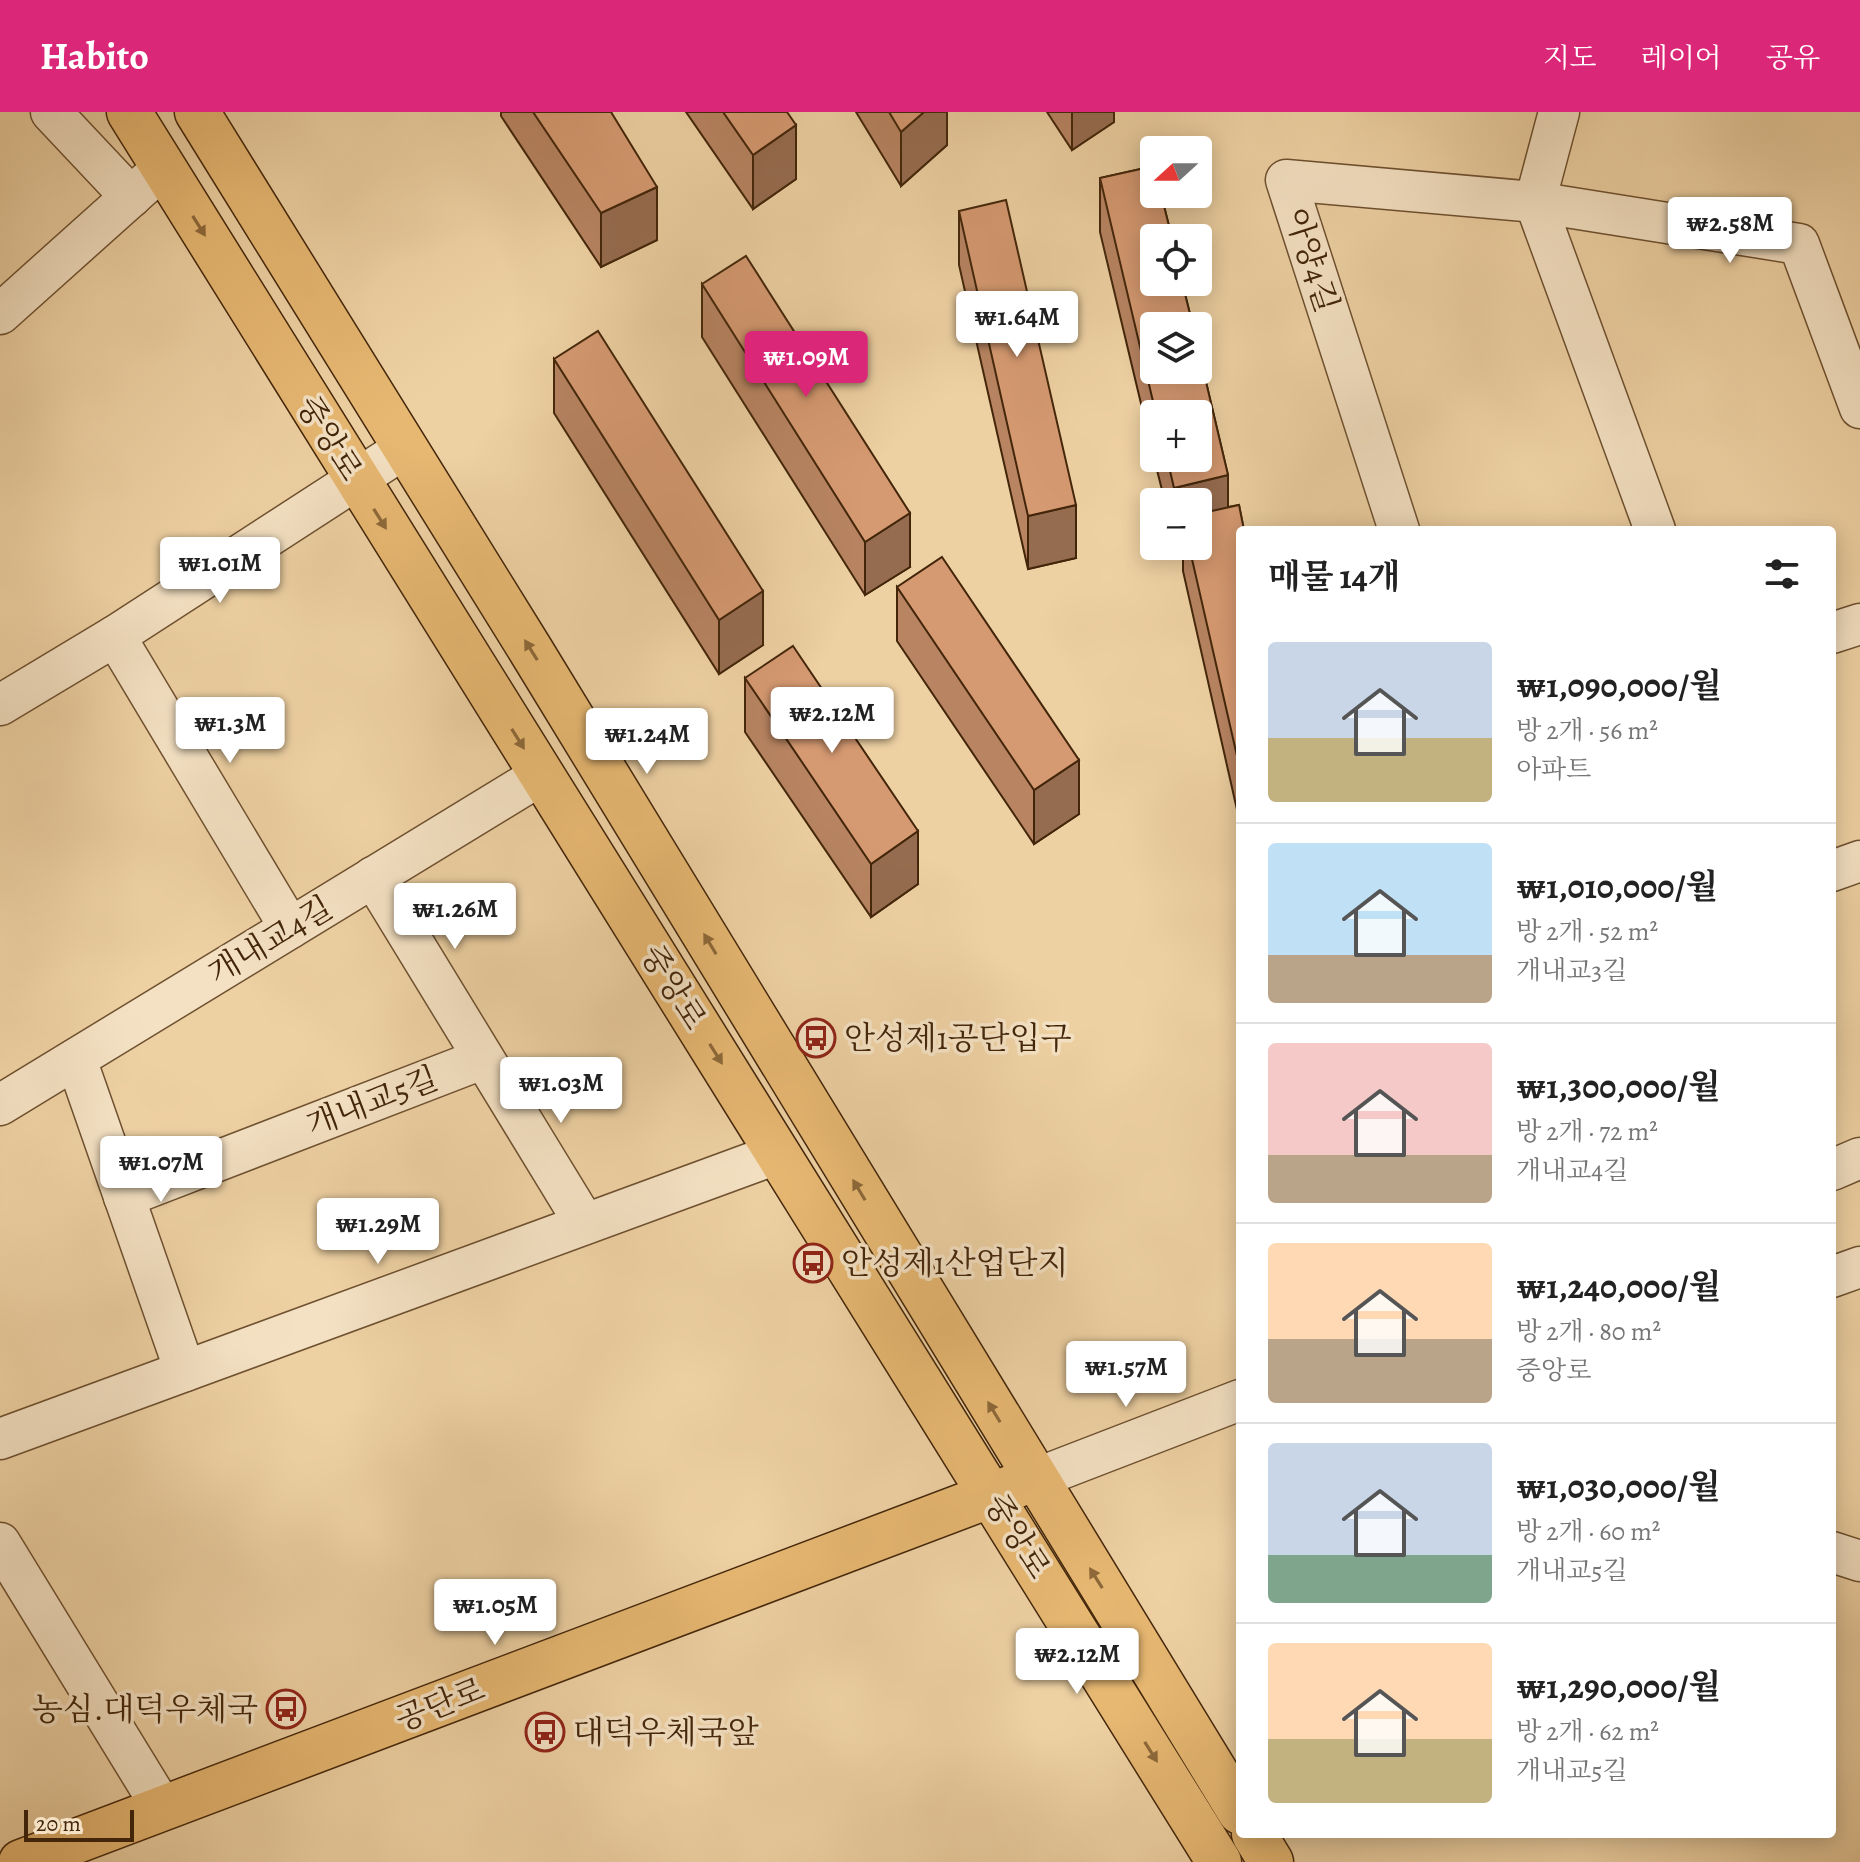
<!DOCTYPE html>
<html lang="ko">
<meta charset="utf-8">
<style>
body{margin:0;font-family:Alegreya,"Noto Serif KR",serif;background:#f6f6f6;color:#222;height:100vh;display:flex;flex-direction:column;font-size:30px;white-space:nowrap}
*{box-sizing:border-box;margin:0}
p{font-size:26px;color:#767676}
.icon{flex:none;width:44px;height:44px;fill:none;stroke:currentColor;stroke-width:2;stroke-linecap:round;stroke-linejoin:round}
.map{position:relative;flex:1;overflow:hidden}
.drawer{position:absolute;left:1236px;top:414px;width:600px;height:1312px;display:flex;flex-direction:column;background:#fff;border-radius:8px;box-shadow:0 4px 20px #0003}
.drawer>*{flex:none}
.needle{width:52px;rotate:249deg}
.fabs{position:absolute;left:1140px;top:24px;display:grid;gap:16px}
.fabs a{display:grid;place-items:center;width:72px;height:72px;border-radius:8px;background:#fff;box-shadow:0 4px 20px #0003;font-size:40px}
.scale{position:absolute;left:24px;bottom:20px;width:110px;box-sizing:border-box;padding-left:8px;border:4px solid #43260a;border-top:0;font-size:22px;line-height:28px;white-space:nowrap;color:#43260a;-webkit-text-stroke:6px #f4e1c3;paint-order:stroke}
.price{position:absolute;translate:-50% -68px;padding:0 18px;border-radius:8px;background:#fff;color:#222;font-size:26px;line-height:52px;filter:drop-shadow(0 2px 4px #0008)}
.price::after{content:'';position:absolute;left:50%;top:48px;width:24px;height:18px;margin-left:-12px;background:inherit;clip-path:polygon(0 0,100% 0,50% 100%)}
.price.selected{background:#db2777;color:#fff}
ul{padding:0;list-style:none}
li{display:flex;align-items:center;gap:24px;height:200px;padding:0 32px}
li+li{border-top:2px solid #e0e0e0}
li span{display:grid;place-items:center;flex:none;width:224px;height:160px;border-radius:8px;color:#555}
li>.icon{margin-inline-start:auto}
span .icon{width:96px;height:96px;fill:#fffc;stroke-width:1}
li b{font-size:34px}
h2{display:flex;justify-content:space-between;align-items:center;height:96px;padding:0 32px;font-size:34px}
header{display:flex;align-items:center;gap:48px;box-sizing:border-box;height:112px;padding:0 40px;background:#db2777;color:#fff}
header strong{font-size:38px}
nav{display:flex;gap:44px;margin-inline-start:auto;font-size:28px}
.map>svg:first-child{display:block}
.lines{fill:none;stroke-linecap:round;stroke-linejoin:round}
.minor-casing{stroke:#6e5130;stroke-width:43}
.major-casing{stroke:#43260a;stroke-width:47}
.minor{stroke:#f4e1c3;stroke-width:40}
.major{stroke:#e7b872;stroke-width:44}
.wall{fill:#b88462;stroke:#43260a;stroke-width:2}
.shaded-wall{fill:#966c50;stroke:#43260a;stroke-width:2}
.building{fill:#d69a72;stroke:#43260a;stroke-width:2}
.oneway{fill:#8d6839}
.labels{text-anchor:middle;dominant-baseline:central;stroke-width:7;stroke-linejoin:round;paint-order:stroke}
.street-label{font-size:32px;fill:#43260a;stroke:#f4e1c3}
.poi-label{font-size:32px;fill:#43260a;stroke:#f4e1c3;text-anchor:start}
</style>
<header>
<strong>Habito</strong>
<nav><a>지도</a><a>레이어</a><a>공유</a></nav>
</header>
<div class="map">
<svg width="1860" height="1750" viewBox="0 0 1860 1750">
<rect width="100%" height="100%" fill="#eed1a3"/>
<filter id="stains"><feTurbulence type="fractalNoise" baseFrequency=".0025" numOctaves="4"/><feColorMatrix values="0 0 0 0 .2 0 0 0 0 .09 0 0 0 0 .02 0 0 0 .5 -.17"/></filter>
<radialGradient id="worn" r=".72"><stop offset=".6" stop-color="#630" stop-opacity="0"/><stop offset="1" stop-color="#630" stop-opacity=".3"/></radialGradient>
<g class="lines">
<defs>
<g id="minor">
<polyline points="51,0 131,85"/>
<polyline points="0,202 163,56"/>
<polyline points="1399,418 1286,68 1535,90 1559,0"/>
<polyline points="1655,418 1535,90 1799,132 1860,296"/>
<polyline points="1832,521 1860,512"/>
<polyline points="115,524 290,816"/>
<polyline points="0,593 115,524 405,336"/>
<polyline points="1832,759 1860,749"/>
<polyline points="373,765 585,1112"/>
<polyline points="76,947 185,1259"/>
<polyline points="0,993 541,663"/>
<polyline points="1832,1058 1860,1046"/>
<polyline points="124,1085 482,947"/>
<polyline points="1832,1165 1860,1155"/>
<polyline points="0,1327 779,1041"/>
<polyline points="1035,1367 1240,1288"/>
<polyline points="0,1431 163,1697"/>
<polyline points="1832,1440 1860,1449"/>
</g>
<g id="major">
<polyline points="129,0 1219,1750"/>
<polyline points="197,0 530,537 1240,1700"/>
<polyline points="1254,1722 1271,1750"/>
<polyline points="21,1750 1018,1373"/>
</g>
</defs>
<use href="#minor" class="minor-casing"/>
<use href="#major" class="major-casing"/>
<use href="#minor" class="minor"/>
<use href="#major" class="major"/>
</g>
<g class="wall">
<polygon points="501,0 611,0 657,128 601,155 501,4"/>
<polygon points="686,0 787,0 796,67 753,97"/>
<polygon points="856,0 947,0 947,33 901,74"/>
<polygon points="1047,0 1114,0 1114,10 1072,38"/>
<polygon points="1154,54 1154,82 1161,82 1172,126 1154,126 1154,170 1182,170 1193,214 1154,214 1154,258 1198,258 1198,236 1228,363 1228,395 1239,393 1244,418 1240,418 1240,711 1183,459 1183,434 1198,434 1198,390 1165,390 1154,346 1198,346 1198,302 1154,302 1154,346 1100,120 1100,66"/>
<polygon points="959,99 1076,446 1028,457 959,153"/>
<polygon points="702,172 910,455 865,483 702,225"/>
<polygon points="554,247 763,533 719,562 554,301"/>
<polygon points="897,475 1079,702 1034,732 897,529"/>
<polygon points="745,566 918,772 871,805 745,620"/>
</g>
<g class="shaded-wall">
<polygon points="924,0 947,0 947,33 901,74 901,20"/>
<polygon points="1072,0 1114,0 1114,10 1072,38"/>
<polygon points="796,13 796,67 753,97 753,43"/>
<polygon points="657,75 657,128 601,155 601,101"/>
<polygon points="1228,363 1228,417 1198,424 1198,390 1174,390 1174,376"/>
<polygon points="1076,393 1076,446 1028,457 1028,404"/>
<polygon points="910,401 910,455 865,483 865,430"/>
<polygon points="763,479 763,533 719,562 719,508"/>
<polygon points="1079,648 1079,702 1034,732 1034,678"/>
<polygon points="918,719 918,772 871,805 871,752"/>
</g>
<g class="building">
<polygon points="533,0 611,0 657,75 601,101"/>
<polygon points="723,0 787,0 796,13 753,43"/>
<polygon points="889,0 924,0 901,20"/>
<polygon points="1154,54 1154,82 1161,82 1172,126 1154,126 1154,170 1182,170 1193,214 1154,214 1154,258 1198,258 1198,236 1228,363 1174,376 1167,346 1198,346 1198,302 1156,302 1100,66"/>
<polygon points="1006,88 1076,393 1028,404 959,99"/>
<polygon points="746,144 910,401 865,430 702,172"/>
<polygon points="598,219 763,479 719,508 554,247"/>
<polygon points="1239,393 1244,418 1240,418 1240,657 1189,434 1198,434 1198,402"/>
<polygon points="942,445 1079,648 1034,678 897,475"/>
<polygon points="793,534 918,719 871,752 745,566"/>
</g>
<defs><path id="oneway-solid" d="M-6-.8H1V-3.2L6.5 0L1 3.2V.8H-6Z" transform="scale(2)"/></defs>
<g class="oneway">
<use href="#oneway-solid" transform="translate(199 114) rotate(58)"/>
<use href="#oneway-solid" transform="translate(380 407) rotate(58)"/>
<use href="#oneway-solid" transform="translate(531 538) rotate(-122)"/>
<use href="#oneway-solid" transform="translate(518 627) rotate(58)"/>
<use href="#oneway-solid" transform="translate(710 832) rotate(-121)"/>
<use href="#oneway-solid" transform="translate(716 942) rotate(58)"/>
<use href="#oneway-solid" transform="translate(859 1078) rotate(-121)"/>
<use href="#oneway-solid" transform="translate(994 1300) rotate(-121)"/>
<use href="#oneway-solid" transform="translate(1096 1466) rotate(-122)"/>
<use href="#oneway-solid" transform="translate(1151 1640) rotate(58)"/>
</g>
<defs>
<symbol id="bus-ring" viewBox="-11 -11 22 22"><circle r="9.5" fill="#f4e1c3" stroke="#8f2418" stroke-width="1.5"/><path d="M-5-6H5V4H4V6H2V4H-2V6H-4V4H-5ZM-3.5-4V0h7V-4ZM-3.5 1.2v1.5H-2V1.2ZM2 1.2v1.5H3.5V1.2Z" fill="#8f2418"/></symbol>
</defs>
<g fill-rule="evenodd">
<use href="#bus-ring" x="794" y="904" width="44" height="44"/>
<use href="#bus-ring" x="791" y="1129" width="44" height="44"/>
<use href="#bus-ring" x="264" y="1575" width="44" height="44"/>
<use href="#bus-ring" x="523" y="1598" width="44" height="44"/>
</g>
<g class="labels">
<g class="street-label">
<text transform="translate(1312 148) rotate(72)">아양4길</text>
<text transform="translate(330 326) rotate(58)">중앙로</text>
<text transform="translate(270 828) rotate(-31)">개내교4길</text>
<text transform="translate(674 875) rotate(58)">중앙로</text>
<text transform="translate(372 989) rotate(-21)">개내교5길</text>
<text transform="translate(1018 1424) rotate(58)">중앙로</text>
<text transform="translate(440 1592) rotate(-21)">공단로</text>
</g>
<g class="poi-label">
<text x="844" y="926">안성제1공단입구</text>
<text x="841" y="1151">안성제1산업단지</text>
<text x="258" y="1597" text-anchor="end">농심.대덕우체국</text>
<text x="573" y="1620">대덕우체국앞</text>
</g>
</g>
<rect width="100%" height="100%" filter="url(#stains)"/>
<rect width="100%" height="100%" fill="url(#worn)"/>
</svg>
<div class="fabs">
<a><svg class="needle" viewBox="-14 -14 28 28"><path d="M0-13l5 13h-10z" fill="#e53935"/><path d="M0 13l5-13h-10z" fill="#767676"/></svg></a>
<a><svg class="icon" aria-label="locate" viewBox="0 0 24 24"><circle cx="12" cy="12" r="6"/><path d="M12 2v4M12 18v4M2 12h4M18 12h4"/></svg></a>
<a><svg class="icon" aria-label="layers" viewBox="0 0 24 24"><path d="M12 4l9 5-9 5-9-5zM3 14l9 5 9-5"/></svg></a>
<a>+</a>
<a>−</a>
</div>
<div class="scale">20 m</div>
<b class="price" style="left:1730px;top:153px">₩2.58M</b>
<b class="price" style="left:1017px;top:247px">₩1.64M</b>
<b class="price selected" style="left:806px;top:287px">₩1.09M</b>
<b class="price" style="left:220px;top:493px">₩1.01M</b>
<b class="price" style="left:832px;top:643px">₩2.12M</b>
<b class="price" style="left:230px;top:653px">₩1.3M</b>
<b class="price" style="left:647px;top:664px">₩1.24M</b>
<b class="price" style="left:455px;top:839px">₩1.26M</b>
<b class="price" style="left:561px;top:1013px">₩1.03M</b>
<b class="price" style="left:161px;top:1092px">₩1.07M</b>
<b class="price" style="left:378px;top:1154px">₩1.29M</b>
<b class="price" style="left:1126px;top:1297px">₩1.57M</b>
<b class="price" style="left:495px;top:1535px">₩1.05M</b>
<b class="price" style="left:1077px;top:1584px">₩2.12M</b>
<section class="drawer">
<h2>매물 14개<svg class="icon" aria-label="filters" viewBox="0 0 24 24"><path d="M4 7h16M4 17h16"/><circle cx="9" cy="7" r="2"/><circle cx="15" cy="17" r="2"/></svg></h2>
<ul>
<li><span style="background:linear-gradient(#c9d6e8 60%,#c2b280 0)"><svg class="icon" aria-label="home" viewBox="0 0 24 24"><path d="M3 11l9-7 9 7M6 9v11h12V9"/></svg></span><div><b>₩1,090,000/월</b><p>방 2개 · 56 m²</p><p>아파트</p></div></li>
<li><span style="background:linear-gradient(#bfe0f5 70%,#b9a48a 0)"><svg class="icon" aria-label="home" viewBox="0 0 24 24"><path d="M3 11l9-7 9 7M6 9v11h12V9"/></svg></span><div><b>₩1,010,000/월</b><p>방 2개 · 52 m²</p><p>개내교3길</p></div></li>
<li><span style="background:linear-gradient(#f6c9c9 70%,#b9a48a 0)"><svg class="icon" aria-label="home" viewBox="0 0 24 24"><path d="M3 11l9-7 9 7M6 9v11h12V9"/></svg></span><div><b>₩1,300,000/월</b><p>방 2개 · 72 m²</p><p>개내교4길</p></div></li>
<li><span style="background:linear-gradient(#ffd9b3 60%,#b9a48a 0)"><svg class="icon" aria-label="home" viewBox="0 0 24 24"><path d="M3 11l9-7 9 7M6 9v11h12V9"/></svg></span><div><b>₩1,240,000/월</b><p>방 2개 · 80 m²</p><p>중앙로</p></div></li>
<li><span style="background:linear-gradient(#c9d6e8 70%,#7fa58c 0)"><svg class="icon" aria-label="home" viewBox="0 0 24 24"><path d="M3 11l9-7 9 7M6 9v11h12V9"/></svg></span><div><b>₩1,030,000/월</b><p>방 2개 · 60 m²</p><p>개내교5길</p></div></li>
<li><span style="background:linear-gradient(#ffd9b3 60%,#c2b280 0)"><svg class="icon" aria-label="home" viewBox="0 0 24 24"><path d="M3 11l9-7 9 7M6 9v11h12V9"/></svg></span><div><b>₩1,290,000/월</b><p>방 2개 · 62 m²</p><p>개내교5길</p></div></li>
</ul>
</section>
</div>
